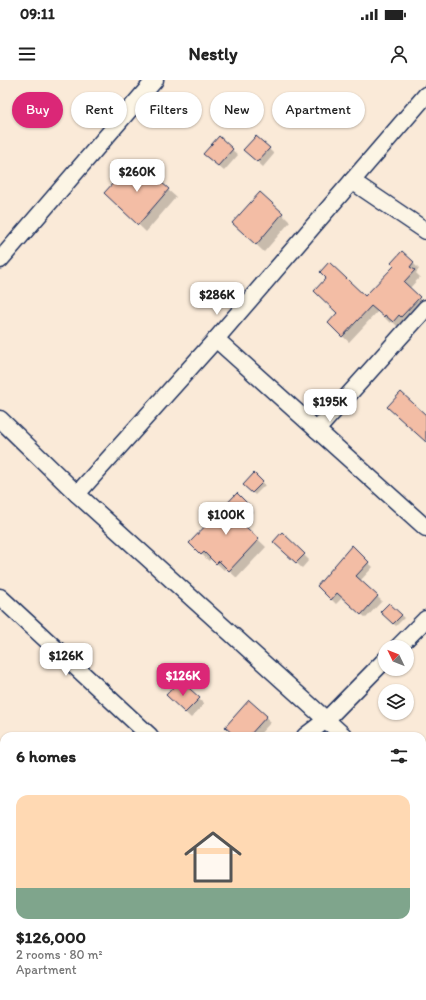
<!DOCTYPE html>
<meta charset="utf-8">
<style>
body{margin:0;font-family:Itim,sans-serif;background:#f2f2f2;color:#222;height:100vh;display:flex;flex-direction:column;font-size:15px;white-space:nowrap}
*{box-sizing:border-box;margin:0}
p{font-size:13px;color:#767676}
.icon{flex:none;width:22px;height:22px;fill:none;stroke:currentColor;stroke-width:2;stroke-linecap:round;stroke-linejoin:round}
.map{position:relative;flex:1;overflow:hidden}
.details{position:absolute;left:0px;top:652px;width:426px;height:268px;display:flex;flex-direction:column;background:#fff;border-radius:12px 12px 0 0;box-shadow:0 1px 3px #0004}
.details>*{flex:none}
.guide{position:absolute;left:12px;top:12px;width:402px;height:36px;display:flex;gap:8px}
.needle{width:26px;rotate:313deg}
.tools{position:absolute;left:378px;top:560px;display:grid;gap:8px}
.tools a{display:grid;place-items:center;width:36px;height:36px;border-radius:50%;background:#fff;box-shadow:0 1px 3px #0004;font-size:20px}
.price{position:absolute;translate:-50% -34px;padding:0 9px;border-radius:8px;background:#fff;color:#222;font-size:13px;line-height:26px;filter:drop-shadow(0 1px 2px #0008)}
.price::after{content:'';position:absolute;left:50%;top:24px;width:12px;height:9px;margin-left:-6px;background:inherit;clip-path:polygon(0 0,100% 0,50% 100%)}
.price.selected{background:#db2777;color:#fff}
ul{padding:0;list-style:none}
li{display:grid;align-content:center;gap:8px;height:212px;padding:0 16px}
li span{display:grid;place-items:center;height:124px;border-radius:12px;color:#555}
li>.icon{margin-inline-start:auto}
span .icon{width:72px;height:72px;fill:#fffc;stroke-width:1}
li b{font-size:17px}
h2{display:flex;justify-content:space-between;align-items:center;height:48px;padding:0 16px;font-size:17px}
.chip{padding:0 14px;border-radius:18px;background:#fff;box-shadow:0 1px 3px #0004;font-size:14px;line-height:36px}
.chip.selected{background:#db2777;color:#fff}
.status{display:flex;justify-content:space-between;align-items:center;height:28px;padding:0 20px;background:#fff;direction:ltr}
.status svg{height:11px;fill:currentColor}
header{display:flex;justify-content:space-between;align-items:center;height:52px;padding:0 16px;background:#fff;font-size:18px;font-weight:700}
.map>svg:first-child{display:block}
.shadow{fill:#0003}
.building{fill:#f3bda5;stroke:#1b2f5e}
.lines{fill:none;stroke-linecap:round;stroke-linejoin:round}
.minor-casing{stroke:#1b2f5e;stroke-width:19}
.minor{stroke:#fcf5e5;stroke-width:16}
</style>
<div class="status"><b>09:11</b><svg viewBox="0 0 49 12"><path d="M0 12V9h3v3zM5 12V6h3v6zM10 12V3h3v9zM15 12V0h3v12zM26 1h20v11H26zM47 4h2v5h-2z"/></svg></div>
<header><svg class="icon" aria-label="menu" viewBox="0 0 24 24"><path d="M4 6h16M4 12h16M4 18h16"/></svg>Nestly<svg class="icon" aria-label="person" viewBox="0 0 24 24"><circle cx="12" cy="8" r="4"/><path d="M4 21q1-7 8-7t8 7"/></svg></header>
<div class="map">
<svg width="426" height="920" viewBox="0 0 426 920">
<rect width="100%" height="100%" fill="#faead8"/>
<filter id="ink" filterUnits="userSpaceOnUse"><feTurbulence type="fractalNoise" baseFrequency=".025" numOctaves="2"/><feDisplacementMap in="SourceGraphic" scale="8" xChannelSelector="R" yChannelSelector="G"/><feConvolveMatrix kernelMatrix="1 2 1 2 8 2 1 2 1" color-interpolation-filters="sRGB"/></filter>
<g filter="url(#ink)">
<g class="shadow">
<polygon points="219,58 238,75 224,91 210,79"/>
<polygon points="269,69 274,74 263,87 250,75"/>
<polygon points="117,106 168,110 176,117 146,152 113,120"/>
<polygon points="261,114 290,142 264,172 241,150"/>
<polygon points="402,172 419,189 416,193 420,197 409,209 425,224 399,248 392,241 390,243 378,231 349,262 335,249 395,186"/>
<polygon points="254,395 265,405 255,415 244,405"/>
<polygon points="247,424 254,431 242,444 266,467 237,498 226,488 224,490 211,478 209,481 197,470"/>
<polygon points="279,467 304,475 309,480 302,488"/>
<polygon points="352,467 373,487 360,501 382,521 366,538 343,517 336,524 318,506"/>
<polygon points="389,524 404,538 396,546 381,532"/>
<polygon points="180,601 204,624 191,638 167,615"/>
<polygon points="249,622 271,642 258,656 236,656"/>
</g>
<g class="building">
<polygon points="219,56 233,69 218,86 203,74"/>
<polygon points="256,56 270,68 257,82 243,70"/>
<polygon points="138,82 169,109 138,145 104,113 114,102 117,105"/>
<polygon points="260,112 283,133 256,165 232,143"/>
<polygon points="402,171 414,182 410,187 415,190 404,202 420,217 401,237 399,235 393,242 385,235 384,237 371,226 342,257 328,243 337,233 314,211 326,198 320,192 329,182 365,216 394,186 391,183"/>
<polygon points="401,312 426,335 426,362 387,327"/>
<polygon points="254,393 263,402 252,413 243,405"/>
<polygon points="237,413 248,424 235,437 259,459 229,491 219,481 216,484 204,472 201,475 189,463"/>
<polygon points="282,452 305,474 296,483 273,462"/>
<polygon points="352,465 369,482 356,496 378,516 361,535 337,513 331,520 317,506"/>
<polygon points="389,523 402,535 393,544 380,532"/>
<polygon points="180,600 200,618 185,633 166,615"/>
<polygon points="249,620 267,636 249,656 235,656 225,647"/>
</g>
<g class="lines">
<defs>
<g id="minor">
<polyline points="352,101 426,151"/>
<polyline points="0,180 155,0"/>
<polyline points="216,259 426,448"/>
<polyline points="0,339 77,414 216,259 426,15"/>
<polyline points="317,350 426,228"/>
<polyline points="77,414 344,656"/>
<polyline points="0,517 150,656"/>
<polyline points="398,567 426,539"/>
<polyline points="305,656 326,640 385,580"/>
<polyline points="422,725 426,728"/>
<polyline points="422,857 426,853"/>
<polyline points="0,873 4,870"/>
<polyline points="422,903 426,906"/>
</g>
</defs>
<use href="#minor" class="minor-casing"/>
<use href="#minor" class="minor"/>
</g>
</g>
</svg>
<div class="tools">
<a><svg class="needle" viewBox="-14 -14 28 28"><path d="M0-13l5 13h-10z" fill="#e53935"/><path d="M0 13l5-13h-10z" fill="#767676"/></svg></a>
<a><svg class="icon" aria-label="layers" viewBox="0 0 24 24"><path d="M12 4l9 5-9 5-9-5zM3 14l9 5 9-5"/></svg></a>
</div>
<b class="price" style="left:137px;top:113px">$260K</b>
<b class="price" style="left:217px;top:236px">$286K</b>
<b class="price" style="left:330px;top:343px">$195K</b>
<b class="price" style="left:226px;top:456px">$100K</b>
<b class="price" style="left:66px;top:597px">$126K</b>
<b class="price selected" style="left:183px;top:617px">$126K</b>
<div class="guide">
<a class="chip selected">Buy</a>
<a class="chip">Rent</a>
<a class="chip">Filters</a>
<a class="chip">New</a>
<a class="chip">Apartment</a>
</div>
<section class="details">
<h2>6 homes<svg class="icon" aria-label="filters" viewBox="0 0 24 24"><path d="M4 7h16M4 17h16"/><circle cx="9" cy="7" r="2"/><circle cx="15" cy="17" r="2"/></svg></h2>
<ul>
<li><span style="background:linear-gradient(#ffd9b3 75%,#7fa58c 0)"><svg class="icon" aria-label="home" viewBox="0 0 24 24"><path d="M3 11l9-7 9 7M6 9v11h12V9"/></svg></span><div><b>$126,000</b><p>2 rooms · 80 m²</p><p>Apartment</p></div></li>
</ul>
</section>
</div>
